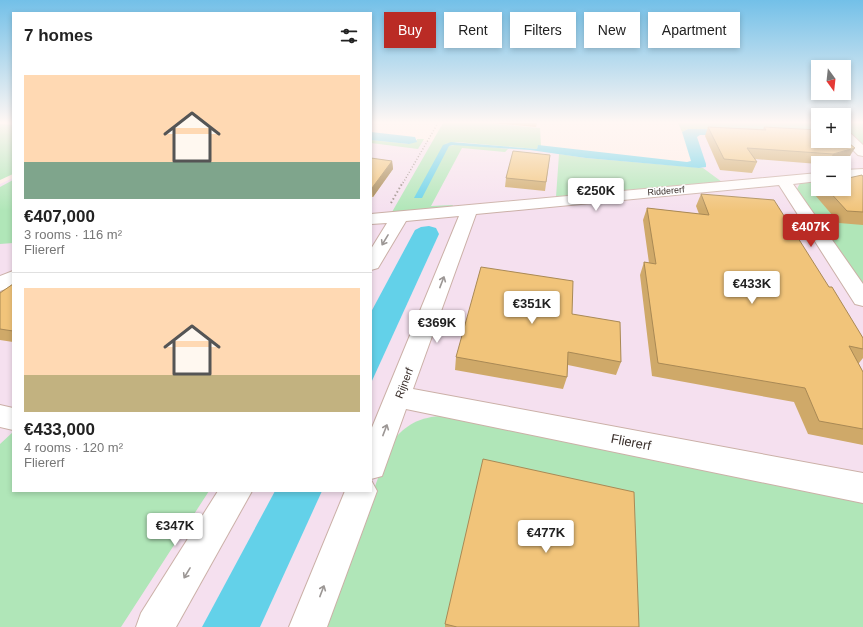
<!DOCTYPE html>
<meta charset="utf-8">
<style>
body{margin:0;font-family:Helvetica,sans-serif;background:#f6f6f6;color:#222;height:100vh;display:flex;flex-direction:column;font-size:15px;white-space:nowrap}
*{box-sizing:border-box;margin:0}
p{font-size:13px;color:#767676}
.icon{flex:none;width:22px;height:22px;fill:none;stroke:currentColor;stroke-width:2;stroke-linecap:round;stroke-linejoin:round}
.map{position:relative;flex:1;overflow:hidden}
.drawer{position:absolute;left:12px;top:12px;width:360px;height:480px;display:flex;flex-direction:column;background:#fff;border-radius:0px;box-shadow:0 2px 6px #0003}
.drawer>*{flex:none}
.guide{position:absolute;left:384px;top:12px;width:380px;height:36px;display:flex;gap:8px}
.needle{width:26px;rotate:165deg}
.controls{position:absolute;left:811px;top:60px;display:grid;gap:8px}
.controls a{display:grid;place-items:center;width:40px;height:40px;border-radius:0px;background:#fff;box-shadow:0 2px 6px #0003;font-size:20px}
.price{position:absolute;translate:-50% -34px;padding:0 9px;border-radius:4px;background:#fff;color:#222;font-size:13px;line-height:26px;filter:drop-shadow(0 1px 2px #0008)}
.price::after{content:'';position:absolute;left:50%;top:24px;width:12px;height:9px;margin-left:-6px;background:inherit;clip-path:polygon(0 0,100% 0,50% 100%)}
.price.active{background:#ba2b25;color:#fff}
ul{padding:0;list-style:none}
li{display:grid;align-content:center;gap:8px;height:212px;padding:0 12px}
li+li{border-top:1px solid #e0e0e0}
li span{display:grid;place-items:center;height:124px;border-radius:0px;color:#555}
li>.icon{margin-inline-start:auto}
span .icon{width:72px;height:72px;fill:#fffc;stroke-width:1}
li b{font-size:17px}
h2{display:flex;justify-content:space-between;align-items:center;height:48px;padding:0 12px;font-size:17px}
.tag{padding:0 14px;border-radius:0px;background:#fff;box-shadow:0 2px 6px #0003;font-size:14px;line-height:36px}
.tag.active{background:#ba2b25;color:#fff}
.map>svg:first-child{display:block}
.commercial{fill:#f5e0ef;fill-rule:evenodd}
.green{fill:#b0e6b8}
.water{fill:#63d1e9}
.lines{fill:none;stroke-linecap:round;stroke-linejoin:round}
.minor-casing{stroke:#cbb0a7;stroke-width:2}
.path-far1{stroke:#9a8c87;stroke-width:1.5;stroke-dasharray:1 2;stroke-linecap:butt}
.path{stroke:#9a8c87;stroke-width:2;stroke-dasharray:1.5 2.5;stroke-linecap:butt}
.minor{fill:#fff;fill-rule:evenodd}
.wall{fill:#cfa969}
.shaded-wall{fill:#a98955}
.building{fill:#f1c47a;stroke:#a98955}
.oneway{stroke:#9c9795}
.labels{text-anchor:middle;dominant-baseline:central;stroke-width:3;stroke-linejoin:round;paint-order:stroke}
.far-street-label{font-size:9px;fill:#3a2f2b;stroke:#fefefe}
.street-label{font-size:11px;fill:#3a2f2b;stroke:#fefefe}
.near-street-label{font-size:13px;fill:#3a2f2b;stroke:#fefefe}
</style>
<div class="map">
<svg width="863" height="627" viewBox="0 0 863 627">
<rect width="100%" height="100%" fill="#feede7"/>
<path class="commercial" d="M844 123H863V627H0V184L13 178V491H371V137L540 150 696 165 690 131 818 141H844ZM818 163H844V189H818Z"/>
<g class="green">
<polygon points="443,123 485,123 540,128 541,146 538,146 537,149 457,142 445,144 449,146 460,144 508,149 505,152 462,148 431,206 453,205 452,207 392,212"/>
<polygon points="678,123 818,123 818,131 688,129 682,132"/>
<polygon points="844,123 863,123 863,145 844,128"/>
<polygon points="0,124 13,125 13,174 0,180"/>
<polygon points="417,139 424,139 418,149 371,143 371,140 409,144 417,140"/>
<polygon points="559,154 586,158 703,168 722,182 556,197"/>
<polygon points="863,176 863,284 797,189 800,183 818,181 818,189 844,189 844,178"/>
<polygon points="13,180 13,243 0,244 0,187"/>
<path d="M439 416H448L863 501V627H324L390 445C402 427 417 418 439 416Z"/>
<polygon points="13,432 13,491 209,491 121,627 0,627 0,444"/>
</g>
<g class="water">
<polygon points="696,129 818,131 818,136 700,135 697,137 706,164 706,167 699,168 586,158 530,150 453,145 449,146 422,198 414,198 443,145 451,142 537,149 538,145 687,162 691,161 682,132 688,129"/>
<polygon points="371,132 415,137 417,142 409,144 371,140"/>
<polygon points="429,226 436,228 439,234 371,383 371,312 415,230 421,227"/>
<polygon points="275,491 322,491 260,627 202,627"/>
</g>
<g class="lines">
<defs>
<g id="minor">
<polygon points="844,130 848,131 863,145 863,156 858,155 844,141"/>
<polygon points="863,169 863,177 844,178 844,170"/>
<polygon points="818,173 818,181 793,184 863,284 863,306 855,304 779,185 476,214 413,389 863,473 863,503 406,409 382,476 371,479 371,430 459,216 406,221 378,268 371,270 371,249 387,223 371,224 371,214"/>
<polygon points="13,271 13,286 0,291 0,276"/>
<polygon points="0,405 13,408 13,430 0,427"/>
<polygon points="371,480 377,491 327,627 289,627 345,491 371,491"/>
<polygon points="218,491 252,491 176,627 136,627 141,613"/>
</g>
</defs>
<use href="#minor" class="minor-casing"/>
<polyline class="path-far1" points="403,183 438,123"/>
<polyline class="path" points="391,203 403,182"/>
<use href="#minor" class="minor"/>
</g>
<g class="wall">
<polygon points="489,123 537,123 536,127"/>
<polygon points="708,127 763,129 764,127 848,159 832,163 818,163 818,164 755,159 757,162 752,173 720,170 705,136"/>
<polygon points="550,155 545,191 505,187 506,178"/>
<polygon points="371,158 392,161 393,169 373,197 371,197"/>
<polygon points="863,177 863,225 839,223 815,195 819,189 844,189"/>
<polygon points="701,194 829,287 863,338 863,358 859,363 858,363 863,372 863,445 808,434 794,402 652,376 640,275 644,262 649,263 643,220 647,208 699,214 696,206"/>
<polygon points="13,284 13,342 0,340 0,293"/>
<polygon points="572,314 621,362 616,375 568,365 567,377 563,389 455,370 456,357"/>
<polygon points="445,624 639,627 445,627"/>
</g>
<g class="shaded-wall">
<polygon points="855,148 848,159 832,163 828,163 833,154"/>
<polygon points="392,161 393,169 373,197 372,188"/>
</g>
<g class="building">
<polygon points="708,127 766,130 764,127 818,130 818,141 844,141 844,139 855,148 833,154 747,148 757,162 724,159"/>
<polygon points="513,151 550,155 546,182 506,178"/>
<polygon points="371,158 392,161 372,188 371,188"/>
<polygon points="862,175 863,177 863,212 847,211 827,189 844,189 844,179"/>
<polygon points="701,194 774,200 829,287 832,287 863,338 863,349 849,346 863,372 863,429 819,421 805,388 658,363 644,262 656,264 647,208 709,215"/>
<polygon points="481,267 573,281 572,314 620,322 621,362 568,352 567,377 456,357"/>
<polygon points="13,284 13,331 0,329 0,293"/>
<polygon points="483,459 634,492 639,627 457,627 445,624"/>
</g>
<defs><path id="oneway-shaft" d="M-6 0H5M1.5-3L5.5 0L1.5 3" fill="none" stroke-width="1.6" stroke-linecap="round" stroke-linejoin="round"/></defs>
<g class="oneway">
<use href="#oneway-shaft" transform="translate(385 240) rotate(121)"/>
<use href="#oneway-shaft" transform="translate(442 282) rotate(-69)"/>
<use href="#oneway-shaft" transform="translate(385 430) rotate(-69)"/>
<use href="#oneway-shaft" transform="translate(187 573) rotate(121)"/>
<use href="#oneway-shaft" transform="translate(322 591) rotate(-69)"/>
</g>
<linearGradient id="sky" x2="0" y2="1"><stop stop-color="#73c0e8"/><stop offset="0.58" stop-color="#fff7f4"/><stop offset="1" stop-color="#fff7f4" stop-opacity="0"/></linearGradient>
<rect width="863" height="211" fill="url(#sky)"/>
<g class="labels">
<g class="far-street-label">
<text transform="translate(666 191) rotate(-5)">Riddererf</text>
</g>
<g class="street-label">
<text transform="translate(404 383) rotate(-69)">Rijnerf</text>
</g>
<g class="near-street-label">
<text transform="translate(631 442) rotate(11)">Fliererf</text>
</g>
</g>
</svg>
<div class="controls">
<a><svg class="needle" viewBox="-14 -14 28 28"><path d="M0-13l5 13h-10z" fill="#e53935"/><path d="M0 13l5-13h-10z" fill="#767676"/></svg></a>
<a>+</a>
<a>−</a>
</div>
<b class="price" style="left:596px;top:212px">€250K</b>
<b class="price active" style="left:811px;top:248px">€407K</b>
<b class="price" style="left:752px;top:305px">€433K</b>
<b class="price" style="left:532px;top:325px">€351K</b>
<b class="price" style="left:437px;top:344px">€369K</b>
<b class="price" style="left:175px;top:547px">€347K</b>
<b class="price" style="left:546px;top:554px">€477K</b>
<div class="guide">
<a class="tag active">Buy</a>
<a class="tag">Rent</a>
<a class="tag">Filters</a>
<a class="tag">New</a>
<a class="tag">Apartment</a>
</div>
<section class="drawer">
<h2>7 homes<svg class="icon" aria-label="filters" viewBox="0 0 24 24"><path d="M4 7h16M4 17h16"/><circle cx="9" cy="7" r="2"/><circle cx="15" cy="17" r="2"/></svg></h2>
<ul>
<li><span style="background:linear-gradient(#ffd9b3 70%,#7fa58c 0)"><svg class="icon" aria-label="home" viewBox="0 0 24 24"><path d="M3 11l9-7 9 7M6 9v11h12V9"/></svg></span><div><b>€407,000</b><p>3 rooms · 116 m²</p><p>Fliererf</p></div></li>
<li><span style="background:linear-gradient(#ffd9b3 70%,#c2b280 0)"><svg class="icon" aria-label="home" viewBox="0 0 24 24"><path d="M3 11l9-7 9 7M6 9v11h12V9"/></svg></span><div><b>€433,000</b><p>4 rooms · 120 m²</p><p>Fliererf</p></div></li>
</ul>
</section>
</div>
